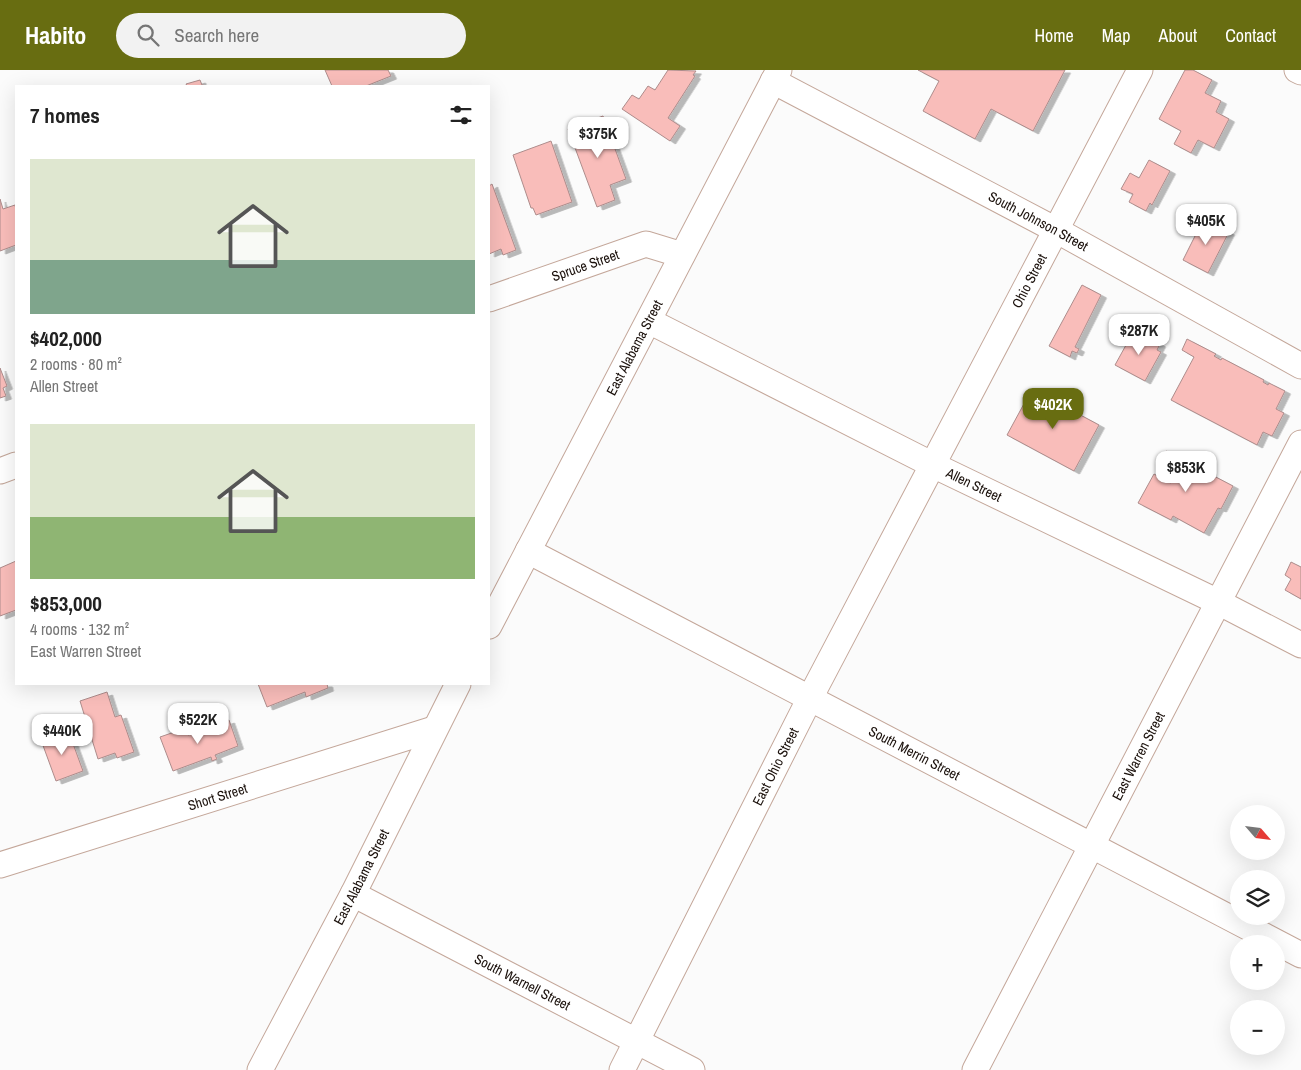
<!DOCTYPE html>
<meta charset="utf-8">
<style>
body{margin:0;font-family:"Archivo Narrow",sans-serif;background:#f2f2f2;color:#222;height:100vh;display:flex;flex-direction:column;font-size:19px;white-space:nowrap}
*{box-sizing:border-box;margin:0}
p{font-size:16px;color:#767676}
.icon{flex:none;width:28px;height:28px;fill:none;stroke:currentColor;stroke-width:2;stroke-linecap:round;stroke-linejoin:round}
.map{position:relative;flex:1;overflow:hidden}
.panel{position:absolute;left:15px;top:15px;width:475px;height:600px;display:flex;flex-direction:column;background:#fff;border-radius:0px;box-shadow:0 5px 20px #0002}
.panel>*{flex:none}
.needle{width:32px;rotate:118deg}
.fabs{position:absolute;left:1230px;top:735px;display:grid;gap:10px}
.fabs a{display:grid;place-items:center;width:55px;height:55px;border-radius:50%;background:#fff;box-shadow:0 5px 20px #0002;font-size:25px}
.price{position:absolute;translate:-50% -42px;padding:0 11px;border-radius:10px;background:#fff;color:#222;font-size:16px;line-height:32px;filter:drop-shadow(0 1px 2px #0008)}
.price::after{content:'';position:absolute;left:50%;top:30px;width:15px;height:11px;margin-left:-8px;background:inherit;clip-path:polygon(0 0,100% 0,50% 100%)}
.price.selected{background:#686d11;color:#fff}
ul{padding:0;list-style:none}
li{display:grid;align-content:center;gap:10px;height:265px;padding:0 15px}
li span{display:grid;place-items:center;height:155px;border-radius:0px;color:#555}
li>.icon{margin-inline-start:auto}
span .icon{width:90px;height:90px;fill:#fffc;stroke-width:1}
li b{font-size:21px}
h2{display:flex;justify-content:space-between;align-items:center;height:60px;padding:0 15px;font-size:21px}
header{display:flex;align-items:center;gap:30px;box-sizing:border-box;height:70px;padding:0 25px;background:#686d11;color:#fff}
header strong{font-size:24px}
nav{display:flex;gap:28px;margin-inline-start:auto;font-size:18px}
.search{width:350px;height:45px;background:#f2f2f2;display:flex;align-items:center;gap:12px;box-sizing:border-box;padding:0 18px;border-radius:28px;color:#767676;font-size:19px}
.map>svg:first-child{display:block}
.building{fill:#f9bdba;stroke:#ad8c8b;filter:url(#shadow)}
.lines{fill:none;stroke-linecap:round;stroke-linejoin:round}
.minor-casing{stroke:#c4a79a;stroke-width:27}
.minor{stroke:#fff;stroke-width:25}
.labels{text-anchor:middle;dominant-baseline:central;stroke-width:4;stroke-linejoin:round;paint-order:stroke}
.street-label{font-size:14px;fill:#1a100b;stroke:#fff}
</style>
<header>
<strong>Habito</strong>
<div class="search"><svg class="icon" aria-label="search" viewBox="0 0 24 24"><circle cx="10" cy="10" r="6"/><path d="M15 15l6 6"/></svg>Search here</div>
<nav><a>Home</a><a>Map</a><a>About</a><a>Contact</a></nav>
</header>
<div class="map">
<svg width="1301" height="1000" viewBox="0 0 1301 1000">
<defs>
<filter id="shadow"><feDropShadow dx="5.5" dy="3" stdDeviation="0" flood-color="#0004"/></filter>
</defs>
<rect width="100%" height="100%" fill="#fbfbfb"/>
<g class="building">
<polygon points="325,0 388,0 391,6 366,16 332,16"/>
<polygon points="668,0 696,1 693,5 695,6 668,48 680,56 670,71 622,39 632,25 639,29 648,16 655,20"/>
<polygon points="918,0 1065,0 1033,61 991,39 975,69 923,41 939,11"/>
<polygon points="1185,0 1193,0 1212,10 1205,23 1221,31 1216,42 1229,49 1214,78 1198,70 1191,83 1174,74 1181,61 1159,49"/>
<polygon points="200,10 202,15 204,15 205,16 187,16 186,14"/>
<polygon points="603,46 626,109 610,115 615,130 597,137 568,59"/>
<polygon points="551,71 572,132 536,145 533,138 531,138 513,85"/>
<polygon points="1149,90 1170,101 1152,135 1150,133 1146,141 1129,132 1133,124 1121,119 1130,103 1139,108"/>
<polygon points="492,114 516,180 503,185 501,179 489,184 489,116"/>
<polygon points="0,129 3,139 15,135 16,140 16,175 0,181"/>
<polygon points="1203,150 1229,162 1208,203 1183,190"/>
<polygon points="1082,215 1101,225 1075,277 1079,279 1077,283 1072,281 1070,287 1049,276"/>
<polygon points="1137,261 1160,274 1157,280 1161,282 1145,311 1115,295 1131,266 1134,267"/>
<polygon points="1187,269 1216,284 1214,286 1221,290 1222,288 1264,310 1263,312 1268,315 1269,313 1285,321 1276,339 1284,343 1272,366 1263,362 1257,375 1171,330 1194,287 1182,280"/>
<polygon points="0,298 7,316 3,318 6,326 0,328"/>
<polygon points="1032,319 1099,355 1074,401 1007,365"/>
<polygon points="1166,381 1233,416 1221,439 1218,438 1204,463 1173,446 1171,450 1138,433 1154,404 1171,413 1174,407 1157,398"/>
<polygon points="16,491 16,540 0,546 0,498"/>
<polygon points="1291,492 1301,497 1301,529 1285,520 1291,509 1285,505"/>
<polygon points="258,614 327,614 328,618 306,627 305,622 267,637"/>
<polygon points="107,622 115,647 121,645 134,682 117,688 115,683 98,689 80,631"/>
<polygon points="229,650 238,676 215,685 217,689 212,691 211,687 173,701 160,667 186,658 188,665"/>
<polygon points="68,660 83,701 56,711 41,670"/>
</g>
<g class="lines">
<defs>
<g id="minor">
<polyline points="1297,0 1301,2"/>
<path id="s1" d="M773 11 1056 160 1301 296"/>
<path id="s2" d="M489 229 646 174 682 185"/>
<path id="s3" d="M649 251 933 395 1218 532 1301 575"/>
<polyline points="0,401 16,395"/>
<path id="s4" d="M528 481 1301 885"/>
<path id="s5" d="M489 556 779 0"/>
<path id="s6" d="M0 795 434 659"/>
<path id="s7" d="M353 824 692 1000"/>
<path id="s8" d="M260 1000 353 824 458 614"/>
<path id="s9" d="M622 1000 810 628 1140 0"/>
<path id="s10" d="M975 1000 1301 373"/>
</g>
</defs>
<use href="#minor" class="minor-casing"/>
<use href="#minor" class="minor"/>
</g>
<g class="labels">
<g class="street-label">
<text stroke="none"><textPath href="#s1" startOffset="300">South Johnson Street</textPath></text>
<text stroke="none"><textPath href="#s2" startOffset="102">Spruce Street</textPath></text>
<text stroke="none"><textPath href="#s9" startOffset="888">Ohio Street</textPath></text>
<text stroke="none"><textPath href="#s5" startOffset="314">East Alabama Street</textPath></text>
<text stroke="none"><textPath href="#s3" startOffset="364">Allen Street</textPath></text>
<text stroke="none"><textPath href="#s4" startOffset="436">South Merrin Street</textPath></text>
<text stroke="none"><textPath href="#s10" startOffset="354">East Warren Street</textPath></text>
<text stroke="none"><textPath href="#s9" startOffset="340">East Ohio Street</textPath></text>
<text stroke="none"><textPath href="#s6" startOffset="228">Short Street</textPath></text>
<text stroke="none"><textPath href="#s8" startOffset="218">East Alabama Street</textPath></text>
<text stroke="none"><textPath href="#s7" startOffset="191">South Warnell Street</textPath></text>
</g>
</g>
</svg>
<div class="fabs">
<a><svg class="needle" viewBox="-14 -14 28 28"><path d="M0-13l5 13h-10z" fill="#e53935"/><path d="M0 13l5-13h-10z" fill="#767676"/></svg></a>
<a><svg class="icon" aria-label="layers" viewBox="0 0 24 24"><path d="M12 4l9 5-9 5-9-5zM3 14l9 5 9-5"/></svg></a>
<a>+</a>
<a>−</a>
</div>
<b class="price" style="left:598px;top:89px">$375K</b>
<b class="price" style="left:1206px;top:176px">$405K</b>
<b class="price" style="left:1139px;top:286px">$287K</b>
<b class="price selected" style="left:1053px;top:360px">$402K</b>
<b class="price" style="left:1186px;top:423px">$853K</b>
<b class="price" style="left:198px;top:675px">$522K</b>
<b class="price" style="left:62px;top:686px">$440K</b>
<section class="panel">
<h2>7 homes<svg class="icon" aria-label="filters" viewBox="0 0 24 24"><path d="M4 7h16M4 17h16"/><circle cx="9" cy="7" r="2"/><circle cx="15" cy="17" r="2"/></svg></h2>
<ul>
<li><span style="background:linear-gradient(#dfe7d0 65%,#7fa58c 0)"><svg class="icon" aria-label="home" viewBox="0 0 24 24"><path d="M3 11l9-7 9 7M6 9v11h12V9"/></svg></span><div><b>$402,000</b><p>2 rooms · 80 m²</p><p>Allen Street</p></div></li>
<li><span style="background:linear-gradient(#dfe7d0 60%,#8fb573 0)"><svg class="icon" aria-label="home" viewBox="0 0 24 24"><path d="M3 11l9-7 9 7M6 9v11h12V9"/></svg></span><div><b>$853,000</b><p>4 rooms · 132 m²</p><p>East Warren Street</p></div></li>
</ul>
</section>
</div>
